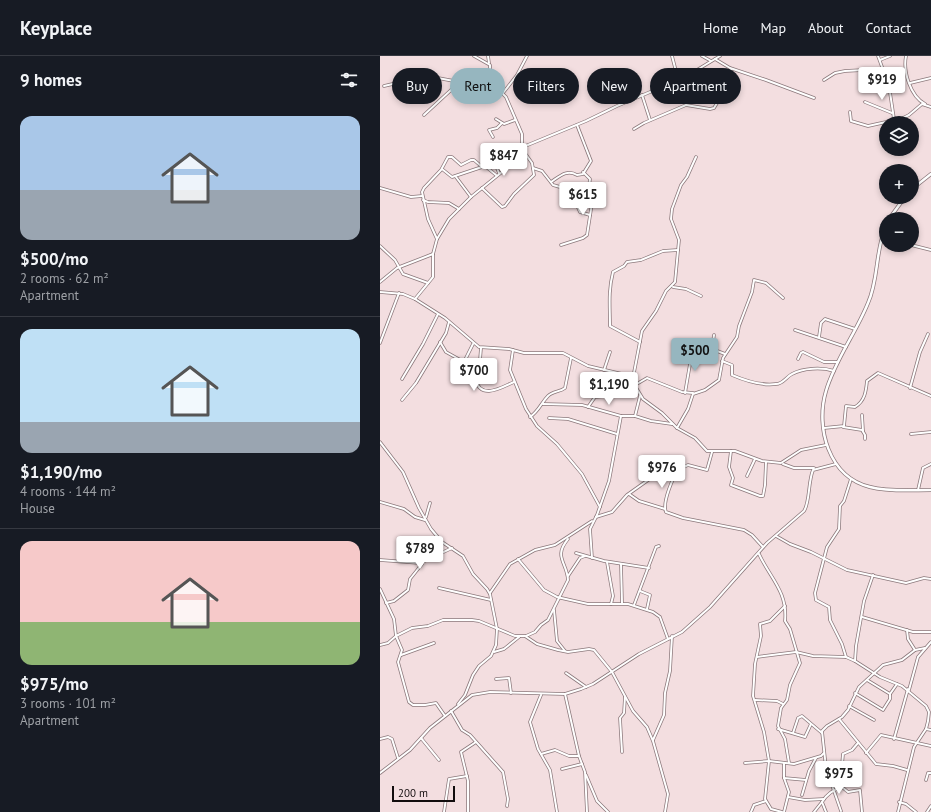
<!DOCTYPE html>
<meta charset="utf-8">
<style>
body{margin:0;font-family:"PT Sans",sans-serif;background:#20242c;color:#f1f3f6;height:100vh;display:flex;flex-direction:column;font-size:15px;white-space:nowrap}
*{box-sizing:border-box;margin:0}
p{font-size:13px;color:#9ea1a6}
.icon{flex:none;width:22px;height:22px;fill:none;stroke:currentColor;stroke-width:2;stroke-linecap:round;stroke-linejoin:round}
.map{position:relative;flex:1;overflow:hidden}
.side{display:flex;flex-direction:column;background:#171b24;width:380px}
.side>*{flex:none}
.top-card{position:absolute;left:12px;top:12px;width:380px;height:36px;display:flex;gap:8px}
.tools{position:absolute;left:499px;top:60px;display:grid;gap:8px}
.tools a{display:grid;place-items:center;width:40px;height:40px;border-radius:50%;background:#171b24;box-shadow:0 2px 6px #0003;font-size:20px}
.scale{position:absolute;left:12px;bottom:10px;width:63px;box-sizing:border-box;padding-left:4px;border:2px solid #120c0d;border-top:0;font-size:11px;line-height:14px;white-space:nowrap;color:#120c0d;-webkit-text-stroke:3px #f3dee0;paint-order:stroke}
.price{position:absolute;translate:-50% -34px;padding:0 9px;border-radius:4px;background:#fff;color:#222;font-size:13px;line-height:26px;filter:drop-shadow(0 1px 2px #0008)}
.price::after{content:'';position:absolute;left:50%;top:24px;width:12px;height:9px;margin-left:-6px;background:inherit;clip-path:polygon(0 0,100% 0,50% 100%)}
.price.active{background:#96b6bf;color:#111}
ul{padding:0;list-style:none}
li{display:grid;align-content:center;gap:8px;height:212px;padding:0 20px}
li+li{border-top:1px solid #363941}
li span{display:grid;place-items:center;height:124px;border-radius:12px;color:#555}
li>.icon{margin-inline-start:auto}
span .icon{width:72px;height:72px;fill:#fffc;stroke-width:1}
li b{font-size:17px}
h2{display:flex;justify-content:space-between;align-items:center;height:48px;padding:0 20px;font-size:17px}
.chip{padding:0 14px;border-radius:18px;background:#171b24;box-shadow:0 2px 6px #0003;font-size:14px;line-height:36px}
.chip.active{background:#96b6bf;color:#111}
header{display:flex;align-items:center;gap:24px;box-sizing:border-box;height:56px;padding:0 20px;background:#171b24;border-bottom:1px solid #363941}
header strong{font-size:19px}
nav{display:flex;gap:22px;margin-inline-start:auto;font-size:14px}
main{display:flex;flex:1;min-height:0}
.map>svg:first-child{display:block}
.lines{fill:none;stroke-linecap:round;stroke-linejoin:round}
.street-casing{stroke:#8b787b;stroke-width:3.5}
.secondary-casing{stroke:#8b787b;stroke-width:4}
.street{stroke:#fff;stroke-width:2}
.secondary{stroke:#fff;stroke-width:2.5}
</style>
<header>
<strong>Keyplace</strong>
<nav><a>Home</a><a>Map</a><a>About</a><a>Contact</a></nav>
</header>
<main>
<section class="side">
<h2>9 homes<svg class="icon" aria-label="filters" viewBox="0 0 24 24"><path d="M4 7h16M4 17h16"/><circle cx="9" cy="7" r="2"/><circle cx="15" cy="17" r="2"/></svg></h2>
<ul>
<li><span style="background:linear-gradient(#a9c7e8 60%,#9aa5b1 0)"><svg class="icon" aria-label="home" viewBox="0 0 24 24"><path d="M3 11l9-7 9 7M6 9v11h12V9"/></svg></span><div><b>$500/mo</b><p>2 rooms · 62 m²</p><p>Apartment</p></div></li>
<li><span style="background:linear-gradient(#bfe0f5 75%,#9aa5b1 0)"><svg class="icon" aria-label="home" viewBox="0 0 24 24"><path d="M3 11l9-7 9 7M6 9v11h12V9"/></svg></span><div><b>$1,190/mo</b><p>4 rooms · 144 m²</p><p>House</p></div></li>
<li><span style="background:linear-gradient(#f6c9c9 65%,#8fb573 0)"><svg class="icon" aria-label="home" viewBox="0 0 24 24"><path d="M3 11l9-7 9 7M6 9v11h12V9"/></svg></span><div><b>$975/mo</b><p>3 rooms · 101 m²</p><p>Apartment</p></div></li>
</ul>
</section>
<div class="map">
<svg width="551" height="756" viewBox="0 0 551 756">
<rect width="100%" height="100%" fill="#f3dee0"/>
<g class="lines">
<defs>
<g id="street">
<polyline points="108,0 109,7"/>
<polyline points="292,0 298,23"/>
<polyline points="322,0 331,5"/>
<polyline points="498,0 509,30 514,63 517,65 529,59 542,48 551,51"/>
<path d="M526 0C523 15 530 40 545 48"/>
<polyline points="335,3 350,12 386,24 434,42"/>
<polyline points="500,4 510,0"/>
<polyline points="444,24 455,17 465,15 502,13"/>
<polyline points="530,27 551,22"/>
<polyline points="4,30 47,20 74,25 89,24 104,28 110,25"/>
<polyline points="123,37 137,19 147,0"/>
<polyline points="262,39 270,64"/>
<polyline points="485,46 512,57"/>
<polyline points="470,56 471,65 488,70 515,64"/>
<polyline points="44,59 71,34 78,25"/>
<polyline points="116,63 124,68 135,64"/>
<polyline points="254,73 264,67 306,49 330,53 334,52 340,42 351,13"/>
<polyline points="113,81 109,74 117,72 122,67"/>
<polyline points="143,91 206,65 237,50 289,28 312,17 340,0"/>
<polyline points="153,112 162,115 173,129 180,131 195,145 200,156 210,159"/>
<polyline points="62,113 72,121 105,110 116,119"/>
<polyline points="119,117 113,102 121,100 128,91 142,94"/>
<polyline points="76,121 91,141"/>
<path d="M171 126C180 120 187 113 197 119L203 118 211 105 197 69"/>
<polyline points="0,132 31,141 42,140"/>
<polyline points="102,132 122,151 125,150 134,138 154,119 152,107 142,93"/>
<polyline points="43,144 48,146 69,147 79,153"/>
<polyline points="57,183 48,163 42,136 44,132 61,114 68,101 72,101 81,109 91,104 94,104 101,110"/>
<polyline points="181,189 203,182 207,179 212,147 209,131 210,123 203,116"/>
<polyline points="531,189 551,194"/>
<polyline points="0,190 15,204 23,218 48,227"/>
<polyline points="0,226 17,212 53,198"/>
<polyline points="293,231 306,233 321,240"/>
<polyline points="0,236 23,238 35,243 65,262 99,291 129,293 144,297 183,297 208,310 242,318 255,330 263,343 282,357 297,372 315,382 327,395 355,395 382,405 401,407 421,394 446,389"/>
<polyline points="35,243 53,221 53,198 57,183 69,163 91,141 133,107 142,93 142,78 126,41 110,25 110,9 94,0"/>
<polyline points="415,274 466,291"/>
<polyline points="334,279 332,293 345,298"/>
<polyline points="439,281 441,267 445,263 475,273"/>
<polyline points="60,286 66,296 84,306 93,288"/>
<path d="M260 286 230 270C230 250 228 236 233 216L244 210 247 206 261 204 283 195 298 194"/>
<polyline points="0,287 19,237"/>
<path d="M101 292 100 304 95 323C101 345 122 331 134 326"/>
<polyline points="133,294 130,314 146,353 157,370 177,388 202,418 220,451"/>
<polyline points="418,303 421,297 423,296 444,306 458,306"/>
<path d="M342 305 352 309V319C366 325 381 330 396 328 403 328 406 321 412 318 423 312 442 311 454 315"/>
<polyline points="224,314 230,296"/>
<polyline points="22,323 43,288 58,258"/>
<polyline points="252,327 262,275 276,255 286,235 295,226 299,184 291,163 292,153 301,129 307,121 316,101"/>
<polyline points="255,329 267,322 302,336 313,337"/>
<polyline points="530,332 540,296 548,278"/>
<polyline points="305,337 310,308 315,293"/>
<polyline points="22,344 36,327 66,277 69,266"/>
<polyline points="163,348 202,349 241,360 255,360 271,365 292,368"/>
<polyline points="208,351 215,341 236,339 245,340 253,328"/>
<polyline points="482,359 483,375"/>
<polyline points="255,360 260,340"/>
<path d="M150 361C159 355 161 347 168 340 173 335 180 336 185 332L191 302"/>
<polyline points="169,362 188,363 237,378"/>
<polyline points="463,371 482,374 485,379 485,383"/>
<polyline points="297,372 308,353 313,338 325,334 339,324 343,302 357,281 359,270 372,236 374,224 386,227 403,242"/>
<path d="M444 372 464 370 466 350 475 351C485 345 486 335 487 325L498 317 551 340"/>
<polyline points="531,378 551,376"/>
<polyline points="0,386 23,416 39,452 51,473 62,486 83,500 93,518 107,533 110,538 117,573 116,589 111,600 99,610 93,619 85,639 78,648"/>
<polyline points="351,395 349,411 353,422 351,429 380,440 383,440 385,429 386,406"/>
<polyline points="403,408 414,412 434,412"/>
<path d="M299 414C293 420 282 447 286 456L303 462 364 474 372 479 383 491"/>
<polyline points="367,420 375,403"/>
<polyline points="538,434 543,412 551,408"/>
<polyline points="249,438 259,445 285,453"/>
<polyline points="0,446 24,453 35,461 45,464"/>
<polyline points="46,461 50,447"/>
<polyline points="216,461 232,456 247,439 271,422 291,417 308,409 327,414 332,396"/>
<polyline points="396,480 410,488 431,496 467,514 526,527 544,522 551,523"/>
<polyline points="196,497 224,505 269,512"/>
<path d="M379 498C390 522 408 536 405 565L410 573 420 607 410 629 407 644 401 652 398 670 405 683 409 707"/>
<polyline points="212,502 210,473 217,459 229,425 241,360"/>
<polyline points="138,503 164,534 177,541 208,548 248,548 273,556 280,561 288,583"/>
<polyline points="0,504 40,507 72,492"/>
<polyline points="227,506 233,540 231,548"/>
<polyline points="241,508 242,547"/>
<polyline points="188,520 200,502 205,500"/>
<polyline points="59,532 111,544"/>
<polyline points="0,533 14,563 16,580 22,594 18,606 29,646 33,649 45,649 56,647 65,660"/>
<polyline points="260,535 270,539 267,553"/>
<polyline points="110,537 130,508 155,494 175,489 212,465"/>
<polyline points="6,547 14,545 28,534 30,523 42,508"/>
<polyline points="254,549 276,491 279,490"/>
<polyline points="174,554 177,585 185,595"/>
<polyline points="482,561 533,576 551,576"/>
<polyline points="527,574 528,583 535,594"/>
<path d="M146 580 155 576 161 569 168 564 188 524C187 506 173 501 188 483"/>
<polyline points="0,589 8,587 16,580 32,572 48,570 63,564 92,564 99,565 135,580 145,580 157,588 178,594 188,596 209,593 214,594 232,616 253,655 267,671 273,685 288,738 285,756"/>
<polyline points="114,596 124,593 139,581"/>
<polyline points="21,599 54,587"/>
<polyline points="377,601 416,596 433,600 466,601 475,605 500,621 522,630 546,650 549,656 548,665 546,673 534,691 518,756"/>
<polyline points="466,601 462,588 450,564 449,551 436,544 435,537 447,491 459,473 460,450 464,445 471,423"/>
<polyline points="475,605 476,590 484,545 493,519"/>
<polyline points="186,617 206,631"/>
<polyline points="116,623 129,622 131,637"/>
<polyline points="487,624 510,638 517,628"/>
<polyline points="529,634 538,601 551,586"/>
<polyline points="475,637 503,654 510,643 510,638"/>
<polyline points="185,638 199,700 205,716 207,756"/>
<polyline points="161,639 150,666 158,693 170,714 177,756"/>
<polyline points="375,644 397,645 403,648"/>
<polyline points="469,650 494,664"/>
<polyline points="71,655 82,674 90,679 123,716 128,743 127,750"/>
<polyline points="459,663 496,708 513,710 527,714"/>
<polyline points="398,673 425,681 431,668"/>
<polyline points="546,673 551,674"/>
<polyline points="413,677 418,662 422,660 442,677"/>
<polyline points="41,682 59,704"/>
<polyline points="0,683 8,681 12,683 18,702"/>
<polyline points="514,683 528,633"/>
<polyline points="273,684 284,659 285,637 290,615 292,580"/>
<polyline points="242,696 240,662 244,657 245,641"/>
<polyline points="486,697 501,679 551,690"/>
<polyline points="161,698 175,694 189,700 199,700"/>
<polyline points="365,707 389,705 414,708 441,700 444,697"/>
<polyline points="445,707 462,709 463,698 472,694 478,687"/>
<polyline points="182,713 202,708"/>
<path d="M0 717 30 694 50 672 92 639 110 636 185 638 201 633 213 628 259 598 302 576 330 551 387 487 424 455C430 446 428 426 433 414L456 408"/>
<polyline points="206,719 217,745 228,756"/>
<polyline points="404,722 426,724"/>
<polyline points="546,724 548,717 551,717"/>
<polyline points="422,739 429,715 436,702"/>
<polyline points="408,741 425,744 444,743"/>
<polyline points="519,746 526,748 536,756"/>
<polyline points="461,755 446,712 442,675 447,670 462,661 468,654 479,631 503,609 522,604 535,594 545,592"/>
<polyline points="64,756 69,723 87,720"/>
<polyline points="88,756 88,725 81,696 96,686"/>
<polyline points="371,756 374,749 386,745"/>
<polyline points="402,756 391,753 385,743 389,705 384,676 373,640 375,608 381,580 380,568 390,565 405,550"/>
<polyline points="404,756 409,736 404,722 404,707"/>
<polyline points="434,756 442,746"/>
<path d="M446 756 442 746C446 739 454 733 462 731L468 736 480 734 482 756"/>
<polyline points="547,756 551,750"/>
</g>
<g id="secondary">
<polyline points="532,133 551,118"/>
<polyline points="509,163 525,141"/>
<path d="M506 170C495 194 499 223 488 247 476 277 455 304 446 335 435 372 449 421 490 431 509 436 532 434 551 434"/>
</g>
</defs>
<use href="#street" class="street-casing"/>
<use href="#secondary" class="secondary-casing"/>
<use href="#street" class="street"/>
<use href="#secondary" class="secondary"/>
</g>
</svg>
<div class="tools">
<a><svg class="icon" aria-label="layers" viewBox="0 0 24 24"><path d="M12 4l9 5-9 5-9-5zM3 14l9 5 9-5"/></svg></a>
<a>+</a>
<a>−</a>
</div>
<div class="scale">200 m</div>
<b class="price" style="left:502px;top:45px">$919</b>
<b class="price" style="left:124px;top:121px">$847</b>
<b class="price" style="left:203px;top:160px">$615</b>
<b class="price active" style="left:315px;top:316px">$500</b>
<b class="price" style="left:94px;top:336px">$700</b>
<b class="price" style="left:229px;top:350px">$1,190</b>
<b class="price" style="left:282px;top:433px">$976</b>
<b class="price" style="left:40px;top:514px">$789</b>
<b class="price" style="left:459px;top:739px">$975</b>
<div class="top-card">
<a class="chip">Buy</a>
<a class="chip active">Rent</a>
<a class="chip">Filters</a>
<a class="chip">New</a>
<a class="chip">Apartment</a>
</div>
</div>
</main>
